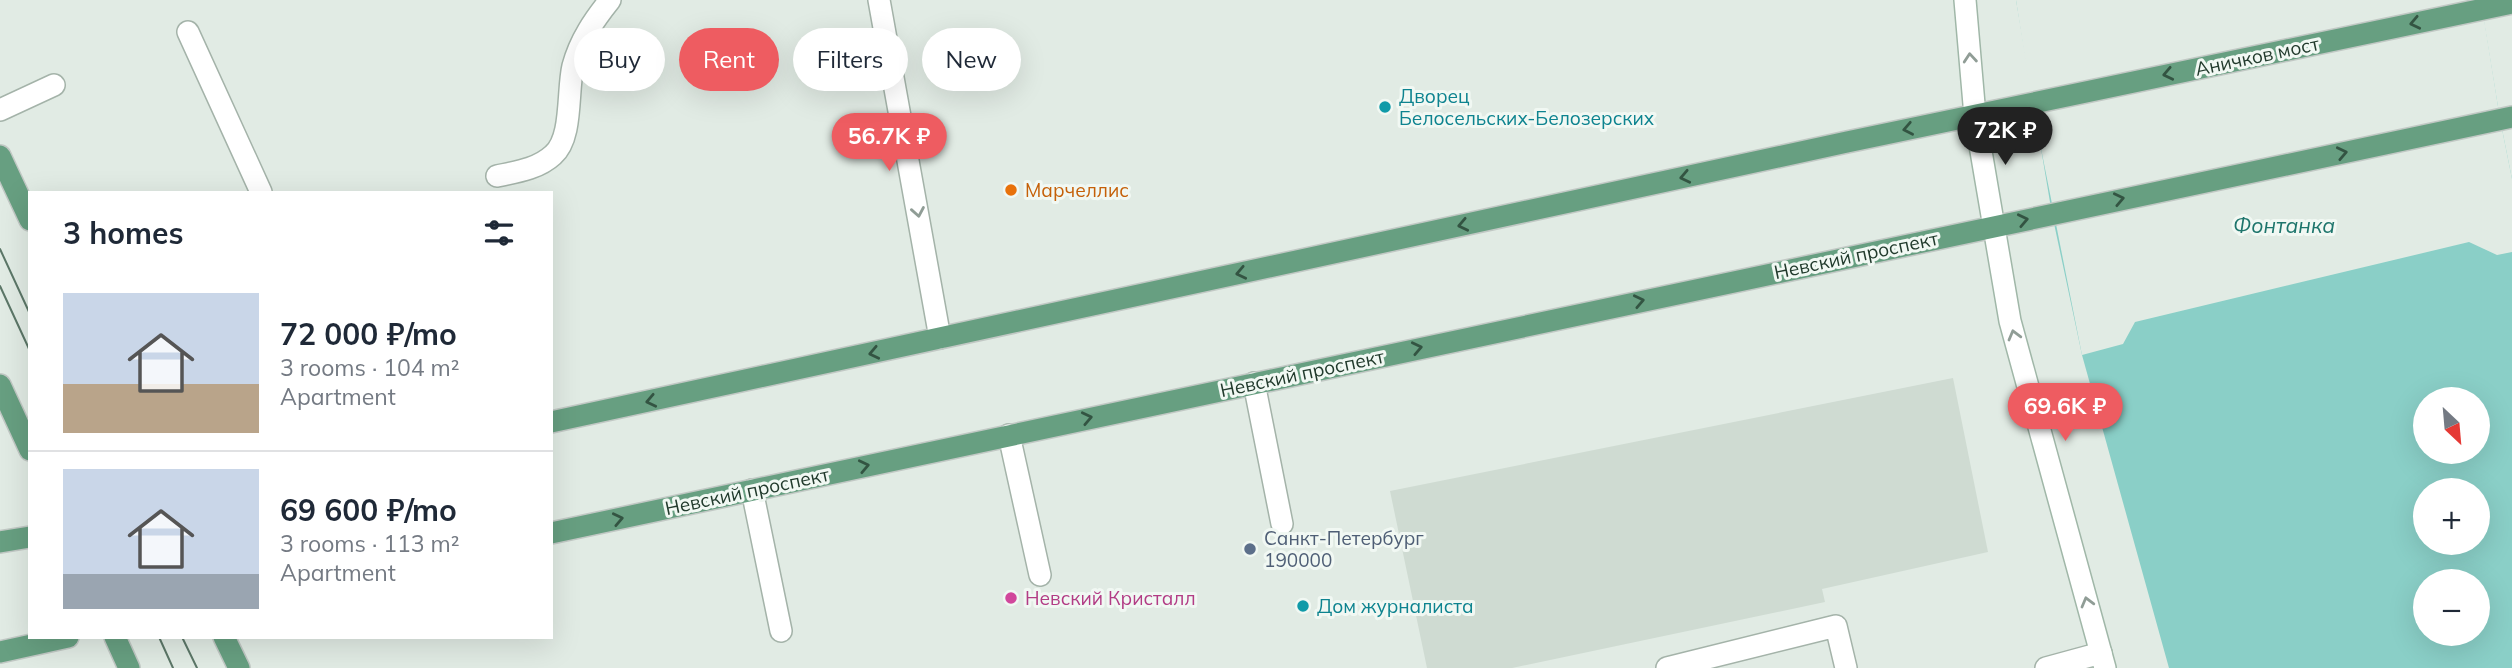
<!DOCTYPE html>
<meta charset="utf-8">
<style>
body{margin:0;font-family:Mulish,sans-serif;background:#f2f2f3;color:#1f2937;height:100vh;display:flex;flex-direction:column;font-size:26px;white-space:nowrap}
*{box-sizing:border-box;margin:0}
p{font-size:23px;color:#747a83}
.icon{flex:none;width:38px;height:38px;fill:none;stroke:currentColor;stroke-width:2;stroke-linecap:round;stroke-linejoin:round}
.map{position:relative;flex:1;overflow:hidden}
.drawer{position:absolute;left:28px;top:191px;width:525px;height:448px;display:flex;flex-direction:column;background:#fff;border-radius:0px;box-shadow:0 7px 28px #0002}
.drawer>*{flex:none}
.top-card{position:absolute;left:574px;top:28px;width:665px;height:63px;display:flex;gap:14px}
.needle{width:46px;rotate:154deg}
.buttons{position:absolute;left:2413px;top:387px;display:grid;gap:14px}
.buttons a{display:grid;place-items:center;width:77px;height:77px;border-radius:50%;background:#fff;box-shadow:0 7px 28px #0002;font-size:35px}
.price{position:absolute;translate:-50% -60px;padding:0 16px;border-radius:24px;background:#ee5c61;color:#fff;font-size:23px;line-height:46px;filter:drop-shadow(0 2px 4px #0008)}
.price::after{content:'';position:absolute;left:50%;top:42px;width:21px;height:16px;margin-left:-10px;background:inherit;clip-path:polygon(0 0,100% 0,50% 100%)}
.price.current{background:#222;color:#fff}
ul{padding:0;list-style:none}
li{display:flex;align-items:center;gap:21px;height:175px;padding:0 35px}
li+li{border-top:2px solid #e0e1e3}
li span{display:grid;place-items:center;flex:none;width:196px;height:140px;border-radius:0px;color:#555}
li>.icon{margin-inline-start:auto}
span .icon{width:84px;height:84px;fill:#fffc;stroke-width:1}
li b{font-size:30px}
h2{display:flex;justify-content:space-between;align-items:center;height:84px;padding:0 35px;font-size:30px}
.pill{padding:0 24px;border-radius:32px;background:#fff;box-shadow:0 7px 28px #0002;font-size:24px;line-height:63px}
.pill.current{background:#ee5c61;color:#fff}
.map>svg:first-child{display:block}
.built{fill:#cfdbd2}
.water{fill:#8acfc7;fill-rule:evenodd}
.pier{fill:#e1ebe4}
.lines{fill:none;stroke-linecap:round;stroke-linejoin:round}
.lane-casing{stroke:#a4b3a9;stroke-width:24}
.street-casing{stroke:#a4b3a9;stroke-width:24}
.secondary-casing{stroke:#a0b7a8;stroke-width:24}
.primary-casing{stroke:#c1c8c4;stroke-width:24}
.lane{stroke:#fff;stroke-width:21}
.street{stroke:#fff;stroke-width:21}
.secondary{stroke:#fff;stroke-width:21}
.primary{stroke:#679f81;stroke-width:21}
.tram{stroke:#5c7768;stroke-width:2}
.oneway{stroke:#335442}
.oneway2{stroke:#909d96}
.culture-dot{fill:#0f9aa8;stroke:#f1f8f3;stroke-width:2.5}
.food-dot{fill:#e8710a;stroke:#f1f8f3;stroke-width:2.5}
.service-dot{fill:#5c6f8a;stroke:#f1f8f3;stroke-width:2.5}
.hotel-dot{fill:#d1479c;stroke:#f1f8f3;stroke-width:2.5}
.labels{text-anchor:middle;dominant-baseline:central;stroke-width:6;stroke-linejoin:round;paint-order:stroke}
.street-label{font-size:19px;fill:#223b2d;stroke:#f1f8f3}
.culture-label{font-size:19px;fill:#0d838f;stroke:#f1f8f3;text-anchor:start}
.food-label{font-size:19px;fill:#c56008;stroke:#f1f8f3;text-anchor:start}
.service-label{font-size:19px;fill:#4e5e75;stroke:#f1f8f3;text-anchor:start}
.hotel-label{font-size:19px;fill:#b23c85;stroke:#f1f8f3;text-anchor:start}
.water-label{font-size:21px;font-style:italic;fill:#1e756c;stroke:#f1f8f3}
</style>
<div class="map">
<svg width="2512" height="668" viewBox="0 0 2512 668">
<rect width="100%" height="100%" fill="#e1ebe4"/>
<polygon class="built" points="1953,378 1988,552 1822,589 1825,602 1512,668 1427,668 1390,491"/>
<path class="water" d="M2016 0 2482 9 2500 119 2512 179V668H2169L2082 355 2052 214ZM2426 399H2478V452H2426ZM2426 490H2478V542H2426ZM2426 581H2478V634H2426Z"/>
<polygon class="pier" points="2016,0 2481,0 2500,119 2512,179 2512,252 2497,255 2469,242 2135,322 2123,344 2082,355 2032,103"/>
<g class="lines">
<defs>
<g id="lane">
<polyline points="188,32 261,192"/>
<polyline points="0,110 54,85"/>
<path d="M497 176C516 172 538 169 553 155 573 138 567 91 573 66 580 40 594 20 610 0"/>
<polyline points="1254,383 1282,524"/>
<polyline points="1009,435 1040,575"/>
<polyline points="752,490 781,631"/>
<polyline points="1667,668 1836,626 1846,668"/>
<polyline points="2046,668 2101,653"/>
</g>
<polyline id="street" points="879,0 940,338"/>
<polyline id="secondary" points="1965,0 1975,116 2010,321 2105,668"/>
<g id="primary">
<polyline points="0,156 30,220"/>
<polyline points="0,385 30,450"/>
<polyline points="551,422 1847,142 2512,3"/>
<polyline points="551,533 2512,117"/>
<polyline points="0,542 30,537"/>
<polyline points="115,637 129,668"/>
<polyline points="224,637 239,668"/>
<polyline points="0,652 68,637"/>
</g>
</defs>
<use href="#lane" class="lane-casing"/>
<use href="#street" class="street-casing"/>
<use href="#secondary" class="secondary-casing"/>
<use href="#primary" class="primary-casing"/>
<use href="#lane" class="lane"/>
<use href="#street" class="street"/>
<use href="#secondary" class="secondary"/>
<use href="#primary" class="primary"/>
<g class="tram">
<polyline points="0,249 30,314"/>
<polyline points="0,286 30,351"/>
<polyline points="159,637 173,668"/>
<polyline points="182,637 197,668"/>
</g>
</g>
<defs><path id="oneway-chevron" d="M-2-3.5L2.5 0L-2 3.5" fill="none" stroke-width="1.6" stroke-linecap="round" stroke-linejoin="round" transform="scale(1.75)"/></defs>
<g class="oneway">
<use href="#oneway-chevron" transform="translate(2415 23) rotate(168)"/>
<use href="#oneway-chevron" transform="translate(2168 74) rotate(168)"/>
<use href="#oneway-chevron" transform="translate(1908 129) rotate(169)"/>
<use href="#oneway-chevron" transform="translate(2342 153) rotate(-12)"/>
<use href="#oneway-chevron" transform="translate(1685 177) rotate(168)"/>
<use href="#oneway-chevron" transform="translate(2119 199) rotate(-12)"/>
<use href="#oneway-chevron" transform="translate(2023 220) rotate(-12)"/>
<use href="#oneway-chevron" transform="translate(1463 225) rotate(168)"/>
<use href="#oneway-chevron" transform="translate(1241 273) rotate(168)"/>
<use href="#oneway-chevron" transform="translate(1639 301) rotate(-12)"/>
<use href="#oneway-chevron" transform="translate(1417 348) rotate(-12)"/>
<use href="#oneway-chevron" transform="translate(874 353) rotate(168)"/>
<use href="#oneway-chevron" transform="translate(651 401) rotate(168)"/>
<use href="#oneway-chevron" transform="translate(1087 418) rotate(-12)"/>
<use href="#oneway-chevron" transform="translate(864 466) rotate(-12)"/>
<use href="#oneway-chevron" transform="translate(618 519) rotate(-12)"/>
</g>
<g class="oneway2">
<use href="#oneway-chevron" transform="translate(1970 58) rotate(-95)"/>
<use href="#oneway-chevron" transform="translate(918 212) rotate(80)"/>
<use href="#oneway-chevron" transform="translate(2014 335) rotate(-105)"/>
<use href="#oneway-chevron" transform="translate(2087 602) rotate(-105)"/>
</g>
<g class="culture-dot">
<circle cx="1385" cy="107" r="7"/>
<circle cx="1303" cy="606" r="7"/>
</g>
<circle class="food-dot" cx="1011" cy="190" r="7"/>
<circle class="service-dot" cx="1250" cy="549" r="7"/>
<circle class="hotel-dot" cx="1011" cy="598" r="7"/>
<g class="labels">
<g class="street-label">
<text transform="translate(2257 56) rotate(-12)">Аничков мост</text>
<text transform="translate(1856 255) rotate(-12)">Невский проспект</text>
<text transform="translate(1302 373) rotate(-12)">Невский проспект</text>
<text transform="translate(747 491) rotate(-12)">Невский проспект</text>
</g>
<g class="culture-label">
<text x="1399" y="96">Дворец<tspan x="1399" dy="22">Белосельских-Белозерских</tspan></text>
<text x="1317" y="606">Дом журналиста</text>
</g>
<g class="food-label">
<text x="1025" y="190">Марчеллис</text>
</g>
<g class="service-label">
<text x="1264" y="538">Санкт-Петербург<tspan x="1264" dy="22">190000</tspan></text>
</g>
<g class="hotel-label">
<text x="1025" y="598">Невский Кристалл</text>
</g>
<g class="water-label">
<text x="2284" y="225">Фонтанка</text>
</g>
</g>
</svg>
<div class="buttons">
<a><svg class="needle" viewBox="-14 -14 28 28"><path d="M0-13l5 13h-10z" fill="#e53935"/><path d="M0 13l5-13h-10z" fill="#747a83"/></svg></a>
<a>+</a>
<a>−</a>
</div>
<b class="price current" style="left:2005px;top:167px">72K ₽</b>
<b class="price" style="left:889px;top:173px">56.7K ₽</b>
<b class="price" style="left:2065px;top:443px">69.6K ₽</b>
<div class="top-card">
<a class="pill">Buy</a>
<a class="pill current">Rent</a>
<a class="pill">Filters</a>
<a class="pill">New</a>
</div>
<section class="drawer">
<h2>3 homes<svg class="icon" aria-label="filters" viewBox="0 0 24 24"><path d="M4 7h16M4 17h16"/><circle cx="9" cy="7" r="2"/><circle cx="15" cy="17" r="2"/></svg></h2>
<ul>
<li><span style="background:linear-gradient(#c9d6e8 65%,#b9a48a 0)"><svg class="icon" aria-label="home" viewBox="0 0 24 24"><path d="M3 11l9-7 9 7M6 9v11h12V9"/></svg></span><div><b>72 000 ₽/mo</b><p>3 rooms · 104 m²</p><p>Apartment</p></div></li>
<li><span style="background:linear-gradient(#c9d6e8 75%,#9aa5b1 0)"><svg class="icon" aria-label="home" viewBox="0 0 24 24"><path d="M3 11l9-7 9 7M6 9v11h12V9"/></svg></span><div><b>69 600 ₽/mo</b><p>3 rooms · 113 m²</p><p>Apartment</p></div></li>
</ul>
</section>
</div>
